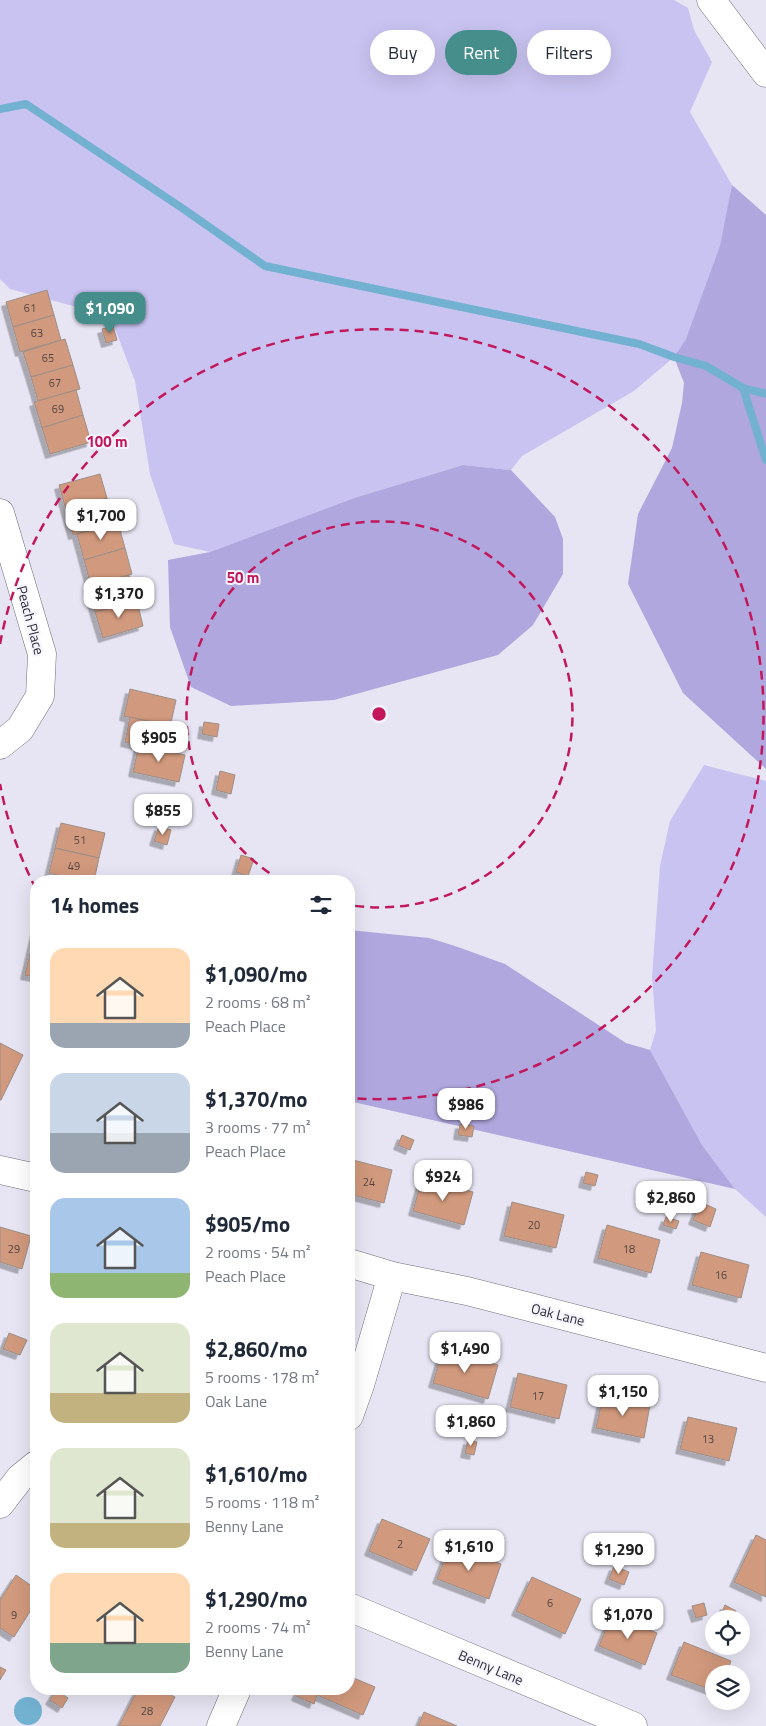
<!DOCTYPE html>
<meta charset="utf-8">
<style>
body{margin:0;font-family:"Titillium Web",sans-serif;background:#f6f6f7;color:#1f2937;height:100vh;display:flex;flex-direction:column;font-size:19px;white-space:nowrap}
*{box-sizing:border-box;margin:0}
p{font-size:16px;color:#747a83}
.icon{flex:none;width:28px;height:28px;fill:none;stroke:currentColor;stroke-width:2;stroke-linecap:round;stroke-linejoin:round}
.map{position:relative;flex:1;overflow:hidden}
.panel{position:absolute;left:30px;top:875px;width:325px;height:820px;display:flex;flex-direction:column;background:#fff;border-radius:20px;box-shadow:0 5px 20px #0002}
.panel>*{flex:none}
.guide{position:absolute;left:370px;top:30px;width:320px;height:45px;display:flex;gap:10px}
.fabs{position:absolute;left:705px;top:1610px;display:grid;gap:10px}
.fabs a{display:grid;place-items:center;width:45px;height:45px;border-radius:50%;background:#fff;box-shadow:0 5px 20px #0002;font-size:25px}
.price{position:absolute;translate:-50% -42px;padding:0 11px;border-radius:10px;background:#fff;color:#222;font-size:16px;line-height:32px;filter:drop-shadow(0 1px 2px #0008)}
.price::after{content:'';position:absolute;left:50%;top:30px;width:15px;height:11px;margin-left:-8px;background:inherit;clip-path:polygon(0 0,100% 0,50% 100%)}
.price.active{background:#468e8c;color:#fff}
ul{padding:0;list-style:none}
li{display:flex;align-items:center;gap:15px;height:125px;padding:0 20px}
li span{display:grid;place-items:center;flex:none;width:140px;height:100px;border-radius:15px;color:#555}
li>.icon{margin-inline-start:auto}
span .icon{width:60px;height:60px;fill:#fffc;stroke-width:1}
li b{font-size:21px}
h2{display:flex;justify-content:space-between;align-items:center;height:60px;padding:0 20px;font-size:21px}
.tag{padding:0 18px;border-radius:22px;background:#fff;box-shadow:0 5px 20px #0002;font-size:18px;line-height:45px}
.tag.active{background:#468e8c;color:#fff}
.map>svg:first-child{display:block}
.green{fill:#c9c3f1}
.forest{fill:#afa7de}
.water{fill:#73b1d1}
.lines{fill:none;stroke-linecap:round;stroke-linejoin:round}
.stream{stroke:#73b1d1;stroke-width:8}
.building{fill:#d1997d;stroke:#9c8e87;filter:url(#shadow)}
.minor-casing{stroke:#6f6e7a;stroke-width:29}
.minor{stroke:#fff;stroke-width:28}
.ring{fill:none;stroke:#c2185b;stroke-width:2.5;stroke-dasharray:9 6}
.labels{text-anchor:middle;dominant-baseline:central;stroke-width:4;stroke-linejoin:round;paint-order:stroke}
.number-label{font-size:11px;fill:#554643}
.street-label{font-size:14px;fill:#2c2b30;stroke:#f4f3fe}
.centre{fill:#c2185b;stroke:#f4f3fe;stroke-width:2.5}
.ring-label{font-size:15px;text-anchor:middle;font-weight:bold;fill:#c2185b;stroke:#f4f3fe;stroke-width:4;stroke-linejoin:round;paint-order:stroke}
</style>
<div class="map">
<svg width="766" height="1726" viewBox="0 0 766 1726">
<defs>
<filter id="shadow"><feDropShadow dx="-4.5" dy="4.5" stdDeviation="0" flood-color="#0004"/></filter>
</defs>
<rect width="100%" height="100%" fill="#e7e5f3"/>
<g class="green">
<polygon points="0,0 674,0 688,8 694,30 712,62 690,112 732,185 714,289 700,319 674,357 634,391 522,456 511,470 463,465 354,498 210,552 174,544 150,474 135,381 110,316 10,289 0,279"/>
<polygon points="704,765 766,781 766,1217 735,1189 702,1145 650,1050 656,1030 652,977 660,866 670,821"/>
</g>
<g class="forest">
<polygon points="732,185 766,215 766,769 683,693 628,584 638,514 672,448 682,403 684,383 674,357 686,339 720,246"/>
<polygon points="463,465 511,470 555,517 563,539 563,574 533,625 498,655 334,700 231,706 191,687 170,627 168,560 210,552 354,498"/>
<polygon points="349,930 429,938 455,946 505,964 626,1043 650,1050 702,1145 735,1189 349,1101"/>
</g>
<circle class="water" cx="28" cy="1711" r="14"/>
<g class="lines">
<g class="stream">
<polyline points="0,109 26,104 182,208 265,266 639,344 674,357 706,366 743,388 766,394"/>
<polyline points="743,388 766,460"/>
</g>
</g>
<g class="building">
<polygon points="47,290 54,315 13,327 6,302"/>
<polygon points="54,315 61,340 20,352 13,327"/>
<polygon points="113,326 117,340 106,343 102,329"/>
<polygon points="65,339 73,365 31,377 23,352"/>
<polygon points="73,365 80,389 38,401 31,377"/>
<polygon points="76,390 83,415 42,428 34,402"/>
<polygon points="83,415 91,442 50,454 42,428"/>
<polygon points="100,474 107,498 66,510 59,485"/>
<polygon points="107,498 114,524 73,535 66,510"/>
<polygon points="118,523 125,548 84,560 77,534"/>
<polygon points="125,548 132,574 91,586 84,560"/>
<polygon points="129,575 137,601 95,612 88,586"/>
<polygon points="137,601 143,626 103,638 95,612"/>
<polygon points="130,689 176,700 170,727 124,716"/>
<polygon points="130,717 175,727 170,752 125,742"/>
<polygon points="204,722 219,724 217,737 202,734"/>
<polygon points="139,745 185,755 179,782 133,772"/>
<polygon points="220,771 235,775 231,794 216,790"/>
<polygon points="61,823 105,833 99,858 55,848"/>
<polygon points="159,826 171,830 167,845 154,841"/>
<polygon points="55,848 99,858 94,881 83,881 49,873"/>
<polygon points="241,855 254,859 248,876 236,872"/>
<polygon points="54,875 83,881 53,881"/>
<polygon points="36,927 36,951 31,949"/>
<polygon points="31,949 36,951 36,977 25,975"/>
<polygon points="0,1043 23,1055 1,1100 0,1100"/>
<polygon points="460,1124 474,1126 472,1137 458,1135"/>
<polygon points="402,1135 414,1140 410,1150 398,1145"/>
<polygon points="349,1159 392,1170 384,1203 349,1194"/>
<polygon points="586,1172 598,1175 595,1186 583,1183"/>
<polygon points="422,1178 473,1192 464,1225 413,1211"/>
<polygon points="512,1202 564,1215 556,1248 504,1236"/>
<polygon points="700,1202 716,1209 710,1227 693,1220"/>
<polygon points="666,1217 679,1221 676,1229 663,1225"/>
<polygon points="607,1225 660,1240 651,1273 598,1258"/>
<polygon points="0,1227 31,1236 22,1269 0,1262"/>
<polygon points="701,1252 749,1265 741,1298 692,1285"/>
<polygon points="9,1333 27,1340 20,1355 3,1349"/>
<polygon points="443,1349 498,1365 488,1399 433,1383"/>
<polygon points="518,1373 567,1385 559,1419 510,1407"/>
<polygon points="603,1395 650,1405 644,1438 596,1428"/>
<polygon points="688,1417 737,1428 729,1461 680,1449"/>
<polygon points="468,1440 477,1442 474,1455 465,1453"/>
<polygon points="382,1519 430,1539 416,1571 369,1551"/>
<polygon points="756,1535 766,1540 766,1597 734,1582"/>
<polygon points="450,1545 501,1564 489,1599 437,1579"/>
<polygon points="614,1566 629,1572 624,1585 609,1579"/>
<polygon points="16,1575 36,1589 36,1602 14,1637 0,1628 0,1600"/>
<polygon points="532,1577 581,1599 565,1634 516,1611"/>
<polygon points="704,1603 707,1615 696,1618 692,1606"/>
<polygon points="725,1605 736,1611 732,1619 726,1619 720,1616"/>
<polygon points="612,1614 657,1633 645,1665 599,1646"/>
<polygon points="684,1642 731,1661 726,1674 714,1674 714,1691 671,1675"/>
<polygon points="0,1667 6,1670 0,1680"/>
<polygon points="349,1676 375,1687 363,1715 317,1695 314,1704 296,1696 299,1689 349,1689"/>
<polygon points="138,1689 159,1689 175,1697 160,1726 119,1726"/>
<polygon points="56,1690 68,1698 62,1708 50,1700"/>
<polygon points="424,1712 457,1726 418,1726"/>
</g>
<g class="lines">
<defs>
<g id="minor">
<polyline points="711,0 766,73"/>
<polyline points="0,513 42,654 40,696 20,729 0,745"/>
<polyline points="0,1170 36,1178"/>
<polyline points="349,1263 392,1276 467,1291 766,1368"/>
<polyline points="349,1416 360,1385 392,1276"/>
<polyline points="0,1504 20,1478 36,1465"/>
<polyline points="349,1607 633,1726"/>
<polyline points="221,1726 237,1689"/>
</g>
</defs>
<use href="#minor" class="minor-casing"/>
<use href="#minor" class="minor"/>
</g>
<g class="ring">
<path d="M282 881A193 193 0 1 1 349 905"/>
<path d="M36 889A385 385 0 0 1 0 784M0 644A385 385 0 1 1 349 1098"/>
</g>
<g class="labels">
<g class="number-label">
<text x="30" y="308">61</text>
<text x="37" y="333">63</text>
<text x="48" y="358">65</text>
<text x="55" y="383">67</text>
<text x="58" y="409">69</text>
<text x="80" y="840">51</text>
<text x="74" y="866">49</text>
<text x="369" y="1182">24</text>
<text x="534" y="1225">20</text>
<text x="14" y="1249">29</text>
<text x="629" y="1249">18</text>
<text x="721" y="1275">16</text>
<text x="538" y="1396">17</text>
<text x="708" y="1439">13</text>
<text x="400" y="1544">2</text>
<text x="550" y="1603">6</text>
<text x="14" y="1615">9</text>
<text x="147" y="1711">28</text>
</g>
<g class="street-label">
<text transform="translate(31 620) rotate(75)">Peach Place</text>
<text transform="translate(558 1314) rotate(14)">Oak Lane</text>
<text transform="translate(491 1667) rotate(23)">Benny Lane</text>
</g>
</g>
<circle cx="379" cy="714" r="8" class="centre"/>
<g class="ring-label">
<text x="107" y="447">100 m</text>
<text x="243" y="583">50 m</text>
</g>
</svg>
<div class="fabs">
<a><svg class="icon" aria-label="locate" viewBox="0 0 24 24"><circle cx="12" cy="12" r="6"/><path d="M12 2v4M12 18v4M2 12h4M18 12h4"/></svg></a>
<a><svg class="icon" aria-label="layers" viewBox="0 0 24 24"><path d="M12 4l9 5-9 5-9-5zM3 14l9 5 9-5"/></svg></a>
</div>
<b class="price active" style="left:110px;top:334px">$1,090</b>
<b class="price" style="left:101px;top:541px">$1,700</b>
<b class="price" style="left:119px;top:619px">$1,370</b>
<b class="price" style="left:159px;top:763px">$905</b>
<b class="price" style="left:163px;top:836px">$855</b>
<b class="price" style="left:466px;top:1130px">$986</b>
<b class="price" style="left:443px;top:1202px">$924</b>
<b class="price" style="left:671px;top:1223px">$2,860</b>
<b class="price" style="left:465px;top:1374px">$1,490</b>
<b class="price" style="left:623px;top:1417px">$1,150</b>
<b class="price" style="left:471px;top:1447px">$1,860</b>
<b class="price" style="left:469px;top:1572px">$1,610</b>
<b class="price" style="left:619px;top:1575px">$1,290</b>
<b class="price" style="left:628px;top:1640px">$1,070</b>
<div class="guide">
<a class="tag">Buy</a>
<a class="tag active">Rent</a>
<a class="tag">Filters</a>
</div>
<section class="panel">
<h2>14 homes<svg class="icon" aria-label="filters" viewBox="0 0 24 24"><path d="M4 7h16M4 17h16"/><circle cx="9" cy="7" r="2"/><circle cx="15" cy="17" r="2"/></svg></h2>
<ul>
<li><span style="background:linear-gradient(#ffd9b3 75%,#9aa5b1 0)"><svg class="icon" aria-label="home" viewBox="0 0 24 24"><path d="M3 11l9-7 9 7M6 9v11h12V9"/></svg></span><div><b>$1,090/mo</b><p>2 rooms · 68 m²</p><p>Peach Place</p></div></li>
<li><span style="background:linear-gradient(#c9d6e8 60%,#9aa5b1 0)"><svg class="icon" aria-label="home" viewBox="0 0 24 24"><path d="M3 11l9-7 9 7M6 9v11h12V9"/></svg></span><div><b>$1,370/mo</b><p>3 rooms · 77 m²</p><p>Peach Place</p></div></li>
<li><span style="background:linear-gradient(#a9c7e8 75%,#8fb573 0)"><svg class="icon" aria-label="home" viewBox="0 0 24 24"><path d="M3 11l9-7 9 7M6 9v11h12V9"/></svg></span><div><b>$905/mo</b><p>2 rooms · 54 m²</p><p>Peach Place</p></div></li>
<li><span style="background:linear-gradient(#dfe7d0 70%,#c2b280 0)"><svg class="icon" aria-label="home" viewBox="0 0 24 24"><path d="M3 11l9-7 9 7M6 9v11h12V9"/></svg></span><div><b>$2,860/mo</b><p>5 rooms · 178 m²</p><p>Oak Lane</p></div></li>
<li><span style="background:linear-gradient(#dfe7d0 75%,#c2b280 0)"><svg class="icon" aria-label="home" viewBox="0 0 24 24"><path d="M3 11l9-7 9 7M6 9v11h12V9"/></svg></span><div><b>$1,610/mo</b><p>5 rooms · 118 m²</p><p>Benny Lane</p></div></li>
<li><span style="background:linear-gradient(#ffd9b3 70%,#7fa58c 0)"><svg class="icon" aria-label="home" viewBox="0 0 24 24"><path d="M3 11l9-7 9 7M6 9v11h12V9"/></svg></span><div><b>$1,290/mo</b><p>2 rooms · 74 m²</p><p>Benny Lane</p></div></li>
</ul>
</section>
</div>
